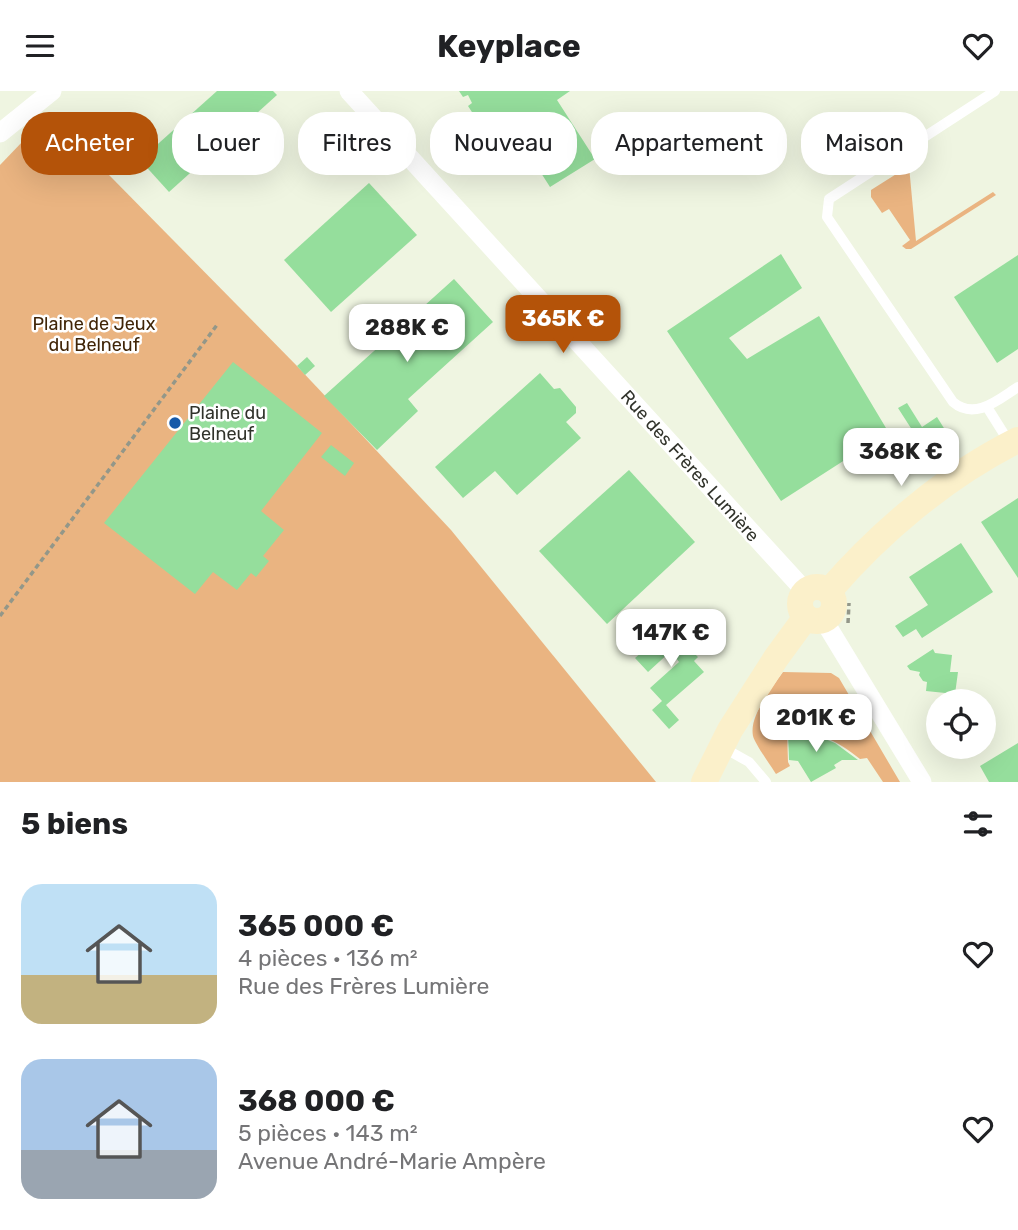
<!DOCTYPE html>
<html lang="fr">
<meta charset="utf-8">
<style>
body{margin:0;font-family:Rubik,sans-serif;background:#f2f2f2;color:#202124;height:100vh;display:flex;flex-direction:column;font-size:26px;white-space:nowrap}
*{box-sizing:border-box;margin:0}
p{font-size:23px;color:#757577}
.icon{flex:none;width:38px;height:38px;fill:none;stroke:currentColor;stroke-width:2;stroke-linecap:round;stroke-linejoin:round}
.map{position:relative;height:691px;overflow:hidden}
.sheet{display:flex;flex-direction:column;background:#fff;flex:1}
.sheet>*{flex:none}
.hud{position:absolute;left:21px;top:21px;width:976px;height:63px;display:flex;gap:14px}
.buttons{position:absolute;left:926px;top:598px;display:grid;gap:14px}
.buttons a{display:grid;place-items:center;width:70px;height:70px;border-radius:50%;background:#fff;box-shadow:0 7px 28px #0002;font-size:35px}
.price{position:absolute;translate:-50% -60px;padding:0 16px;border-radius:14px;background:#fff;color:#222;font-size:23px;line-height:46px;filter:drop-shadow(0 2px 4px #0008)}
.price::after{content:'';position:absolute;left:50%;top:42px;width:21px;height:16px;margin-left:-10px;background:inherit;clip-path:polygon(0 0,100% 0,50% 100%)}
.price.selected{background:#b45309;color:#fff}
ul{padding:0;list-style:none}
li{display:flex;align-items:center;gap:21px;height:175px;padding:0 21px}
li span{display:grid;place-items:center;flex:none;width:196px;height:140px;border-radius:21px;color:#555}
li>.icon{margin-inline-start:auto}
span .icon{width:84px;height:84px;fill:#fffc;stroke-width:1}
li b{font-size:30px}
h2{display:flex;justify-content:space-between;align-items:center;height:84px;padding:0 21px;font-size:30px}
.tag{padding:0 24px;border-radius:28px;background:#fff;box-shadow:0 7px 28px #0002;font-size:24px;line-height:63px}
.tag.selected{background:#b45309;color:#fff}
header{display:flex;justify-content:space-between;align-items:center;height:91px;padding:0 21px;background:#fff;font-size:32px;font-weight:700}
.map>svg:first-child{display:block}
.green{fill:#eab481}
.building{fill:#95de9c}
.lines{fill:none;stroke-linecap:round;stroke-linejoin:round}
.path{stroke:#939789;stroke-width:3.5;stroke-dasharray:5 3.5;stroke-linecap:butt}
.lane{stroke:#fff;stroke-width:10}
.street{stroke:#fff;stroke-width:19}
.secondary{stroke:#fbf0ca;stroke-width:26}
.poi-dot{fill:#1559a9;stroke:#fff;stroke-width:2.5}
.labels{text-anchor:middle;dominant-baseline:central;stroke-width:5;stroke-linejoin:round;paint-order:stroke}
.park-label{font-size:18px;fill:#402507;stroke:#fff}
.poi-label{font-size:18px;fill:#31332b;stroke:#fff;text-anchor:start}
.street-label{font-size:18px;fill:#31332b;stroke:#fff}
</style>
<header><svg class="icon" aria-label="menu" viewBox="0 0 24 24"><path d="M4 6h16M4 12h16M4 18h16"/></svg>Keyplace<svg class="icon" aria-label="heart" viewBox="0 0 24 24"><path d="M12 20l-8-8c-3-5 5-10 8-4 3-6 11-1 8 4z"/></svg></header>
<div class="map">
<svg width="1018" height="691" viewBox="0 0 1018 691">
<rect width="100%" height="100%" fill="#eff5e1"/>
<g class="green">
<polygon points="49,23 297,275 451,439 656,691 0,691 0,74"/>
<polygon points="909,75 916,150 993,101 996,104 911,158 906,158 902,155 910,149 889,118 882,122 871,106 871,99"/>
<path d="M783 581 831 582 839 587 900 691H883L867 667 860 668C836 649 818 640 787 639L788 671 790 675 776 683C771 675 755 653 753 645 749 624 772 597 783 581Z"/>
</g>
<g class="building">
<polygon points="217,0 273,0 277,4 169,101 140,69"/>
<polygon points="459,0 570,0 557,9 595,68 550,96 504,24 483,38 468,15 472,12 468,4 463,6"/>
<polygon points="369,92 417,144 331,221 284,169"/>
<polygon points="781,163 802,197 729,247 747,268 819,225 886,337 862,352 865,356 781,410 667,240"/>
<polygon points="1018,164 1018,258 997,272 954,206"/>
<polygon points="454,188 493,231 408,308 418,320 377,359 324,305"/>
<polygon points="307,266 315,275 305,284 297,275"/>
<polygon points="233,271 322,342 261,420 284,439 263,465 269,470 256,486 251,482 237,499 213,481 195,503 104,432"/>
<polygon points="540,282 554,298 560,297 576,316 576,322 566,331 581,347 517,404 495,380 463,407 435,376"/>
<polygon points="907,312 922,336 937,326 947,342 939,346 949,361 934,373 898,317"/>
<polygon points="331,354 354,372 345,385 321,366"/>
<polygon points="629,379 695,451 607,533 539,460"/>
<polygon points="1018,407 1018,487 981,431"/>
<polygon points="961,452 993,501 922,547 916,538 903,546 895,535 928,514 909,486"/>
<polygon points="676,532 696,556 695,563 698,566 694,570 704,581 666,614 679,629 669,638 652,619 662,610 650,597 679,571 671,560 648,581 635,567"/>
<polygon points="933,558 935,562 952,564 950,581 958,581 955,603 926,600 927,591 923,590 919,584 920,581 910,579 907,575"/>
<polygon points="799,641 818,645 835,652 858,669 842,669 834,674 836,677 811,691 798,670 789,669 788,642"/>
<polygon points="1018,652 1018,691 989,691 980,675"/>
</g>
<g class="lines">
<g class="path">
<polyline points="0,525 217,234"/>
<polyline points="848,532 849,512"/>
</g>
<g class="lane">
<path d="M995 0 829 108 827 126 953 311C975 330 999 308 1018 296"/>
<polyline points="987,316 1009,351"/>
<polyline points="724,657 749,671 766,691"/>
</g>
<g class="street">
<polyline points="349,0 805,500"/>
<polyline points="0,42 52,0"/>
<polyline points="823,528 922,691"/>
</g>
<g class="secondary">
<circle cx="817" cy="513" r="17"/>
<path d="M829 500C881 440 946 385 1018 349"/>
<polyline points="704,691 730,639 776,567 806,526"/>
</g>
</g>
<circle class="poi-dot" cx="175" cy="332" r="7"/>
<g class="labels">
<g class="park-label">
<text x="94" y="233">Plaine de Jeux<tspan x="94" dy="21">du Belneuf</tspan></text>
</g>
<g class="poi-label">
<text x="189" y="322">Plaine du<tspan x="189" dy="21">Belneuf</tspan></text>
</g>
<g class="street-label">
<text transform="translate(690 375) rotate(48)">Rue des Frères Lumière</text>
</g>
</g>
</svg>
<div class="buttons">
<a><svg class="icon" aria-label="locate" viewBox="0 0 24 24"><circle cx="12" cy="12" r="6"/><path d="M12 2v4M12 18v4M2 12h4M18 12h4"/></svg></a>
</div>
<b class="price selected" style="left:563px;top:264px">365K €</b>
<b class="price" style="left:407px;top:273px">288K €</b>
<b class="price" style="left:901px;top:397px">368K €</b>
<b class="price" style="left:671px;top:578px">147K €</b>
<b class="price" style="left:816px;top:663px">201K €</b>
<div class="hud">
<a class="tag selected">Acheter</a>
<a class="tag">Louer</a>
<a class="tag">Filtres</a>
<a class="tag">Nouveau</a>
<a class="tag">Appartement</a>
<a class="tag">Maison</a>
</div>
</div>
<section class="sheet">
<h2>5 biens<svg class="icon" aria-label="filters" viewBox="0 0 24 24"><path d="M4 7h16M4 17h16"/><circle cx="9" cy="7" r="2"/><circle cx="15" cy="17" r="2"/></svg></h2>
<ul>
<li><span style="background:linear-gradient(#bfe0f5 65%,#c2b280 0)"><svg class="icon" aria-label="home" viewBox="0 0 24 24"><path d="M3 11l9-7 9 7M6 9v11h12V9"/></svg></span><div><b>365 000 €</b><p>4 pièces · 136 m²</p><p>Rue des Frères Lumière</p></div><svg class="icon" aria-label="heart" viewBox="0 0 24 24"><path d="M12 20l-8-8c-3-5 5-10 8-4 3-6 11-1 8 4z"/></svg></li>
<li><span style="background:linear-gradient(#a9c7e8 65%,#9aa5b1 0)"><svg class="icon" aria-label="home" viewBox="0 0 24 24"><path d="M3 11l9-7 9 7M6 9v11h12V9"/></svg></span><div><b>368 000 €</b><p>5 pièces · 143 m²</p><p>Avenue André-Marie Ampère</p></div><svg class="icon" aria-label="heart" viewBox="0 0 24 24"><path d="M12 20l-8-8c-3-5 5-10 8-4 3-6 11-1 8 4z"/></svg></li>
</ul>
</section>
